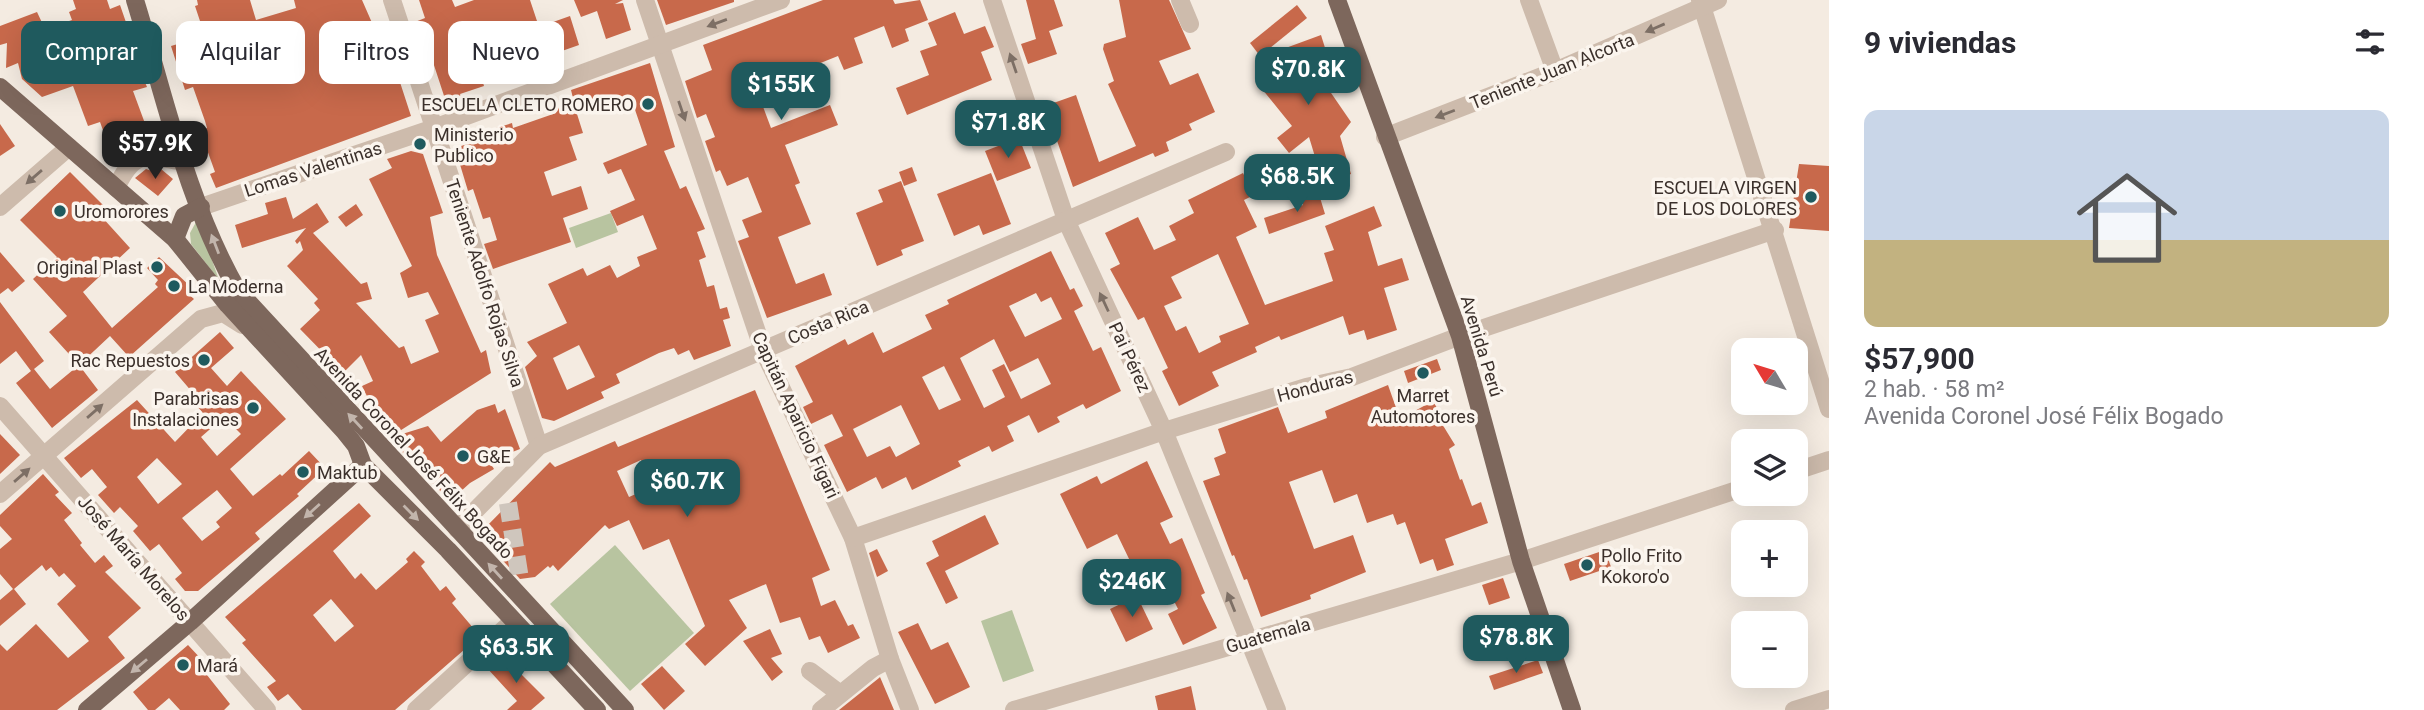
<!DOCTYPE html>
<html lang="es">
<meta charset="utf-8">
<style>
body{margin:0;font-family:Roboto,sans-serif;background:#f2f2f3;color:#2b2b33;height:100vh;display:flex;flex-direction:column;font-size:26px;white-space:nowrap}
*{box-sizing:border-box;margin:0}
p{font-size:23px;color:#7c7c81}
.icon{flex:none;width:38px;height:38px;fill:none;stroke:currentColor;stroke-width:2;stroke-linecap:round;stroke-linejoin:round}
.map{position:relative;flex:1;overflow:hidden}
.drawer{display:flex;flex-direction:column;background:#fff;width:595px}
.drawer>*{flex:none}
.top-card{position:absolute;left:21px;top:21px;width:665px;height:63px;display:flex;gap:14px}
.needle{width:46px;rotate:308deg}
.controls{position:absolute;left:1731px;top:338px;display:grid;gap:14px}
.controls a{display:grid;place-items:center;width:77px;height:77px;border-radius:14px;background:#fff;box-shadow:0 7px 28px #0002;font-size:35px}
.price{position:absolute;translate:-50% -60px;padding:0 16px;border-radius:14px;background:#1f5a5e;color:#fff;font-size:23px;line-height:46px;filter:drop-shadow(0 2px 4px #0008)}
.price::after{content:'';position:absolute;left:50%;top:42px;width:21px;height:16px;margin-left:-10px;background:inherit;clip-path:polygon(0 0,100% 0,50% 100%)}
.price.current{background:#222;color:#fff}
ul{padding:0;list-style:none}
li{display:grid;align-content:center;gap:14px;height:371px;padding:0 35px}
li+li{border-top:2px solid #e1e1e2}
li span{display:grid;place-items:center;height:217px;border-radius:14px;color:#555}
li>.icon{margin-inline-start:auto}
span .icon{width:126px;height:126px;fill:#fffc;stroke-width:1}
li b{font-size:30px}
h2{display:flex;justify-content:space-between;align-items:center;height:84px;padding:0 35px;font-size:30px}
.tag{padding:0 24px;border-radius:14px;background:#fff;box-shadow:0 7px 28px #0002;font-size:24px;line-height:63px}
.tag.current{background:#1f5a5e;color:#fff}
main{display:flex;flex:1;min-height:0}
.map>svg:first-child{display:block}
.green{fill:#b8c4a0}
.building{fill:#c8694b;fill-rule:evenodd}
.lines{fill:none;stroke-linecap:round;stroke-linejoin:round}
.minor-tunnel{stroke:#cfc6bd;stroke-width:18;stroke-dasharray:18 9;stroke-linecap:butt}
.minor{stroke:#cdbbac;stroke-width:18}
.major{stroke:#7d675c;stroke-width:18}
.oneway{fill:#7d6f65}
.oneway2{fill:#c2b5ac}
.poi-dot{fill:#1f5a5e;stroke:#fbf5ee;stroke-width:2.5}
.labels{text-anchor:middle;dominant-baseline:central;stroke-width:7;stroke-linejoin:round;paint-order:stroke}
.street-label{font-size:18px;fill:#3b302b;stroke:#fbf5ee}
.poi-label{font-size:18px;fill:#3b302b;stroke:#fbf5ee;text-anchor:start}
</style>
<main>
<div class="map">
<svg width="1829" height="710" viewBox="0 0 1829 710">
<rect width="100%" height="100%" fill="#f4ebe1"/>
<g class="green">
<polygon points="611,213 618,232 576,248 569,228"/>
<polygon points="196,222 199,223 219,280 191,244 190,233"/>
<polygon points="615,545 694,633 630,691 550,604"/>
<polygon points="1012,610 1034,671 1003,682 981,621"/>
</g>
<g class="building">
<polygon points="73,0 107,0 110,9 120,5 129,31 121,34 136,77 142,75 147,87 133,91 150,137 124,146 121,139 108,144 100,122 88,126 73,86 42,97 22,79 18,63 6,68 7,43 0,45 0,26 37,12 45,29 72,20 69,12 76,9"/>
<polygon points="197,0 250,0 256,20 296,8 294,0 362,0 380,41 372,44 383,75 396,70 411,116 216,188 210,174 215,172 200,130 207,128 205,121 193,87 185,90 171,46 205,36 195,6 198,5"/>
<polygon points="419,0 452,0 455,7 474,0 530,0 539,27 570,16 579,45 482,79 484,86 460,94 462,100 447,105 431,56 415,22 425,18"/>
<polygon points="574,0 623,0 615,4 623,3 631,30 606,39 597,11 581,17"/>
<polygon points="657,0 734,0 734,2 666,25"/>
<polygon points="823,0 893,0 895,4 920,0 928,20 905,29 909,41 892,48 884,26 854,38 863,63 844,70 838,56 788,76 791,83 759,96 771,128 830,105 838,125 785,145 800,183 795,185 811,224 778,237 796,284 824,273 832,295 767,318 738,241 749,237 742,220 762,212 748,177 727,186 720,170 716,172 705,141 715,137 706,114 697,118 685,81 712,70 703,45"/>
<polygon points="1026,0 1054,0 1063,26 1049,31 1057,54 1028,64 1021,44 1036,39"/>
<polygon points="1119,0 1169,0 1191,49 1159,61 1170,85 1198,73 1215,112 1189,124 1192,130 1166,142 1169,151 1155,157 1153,153 1073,187 1045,106 1076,95 1099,162 1136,146 1108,84 1114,81 1103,49 1104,44 1126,37"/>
<polygon points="1297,5 1307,18 1260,56 1250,43"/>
<polygon points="955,12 964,34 985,26 994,47 981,52 992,80 907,115 896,88 929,75 920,51 937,45 928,23"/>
<polygon points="1321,35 1326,51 1307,58 1351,122 1340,136 1351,174 1323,183 1309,137 1289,153 1277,138 1292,126 1258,84 1273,72 1261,57"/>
<path d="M650 63 675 147 664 151 680 189 686 186 705 229 697 232 706 257 699 260 707 287 714 285 720 309 727 307 730 318 723 320 731 346 694 360 689 350 678 355 674 348 659 353 616 374 620 383 601 392 604 398 554 421 542 418 525 367 537 356 527 342 567 323 548 284 583 268 587 276 610 265 617 278 640 266 637 257 657 249 643 215 617 226 610 211 635 200 621 169 608 174 603 163 647 145 630 95 577 114 583 133 569 137 577 160 544 172 552 196 581 186 588 209 563 218 571 242 493 269 484 244 497 240 490 217 483 219 473 189 468 191 455 148 483 139 480 133 512 123 513 128 556 113 555 109 574 102 571 90ZM579 345 595 377 567 390 553 358Z"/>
<polygon points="0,124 15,146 0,156"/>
<polygon points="1019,138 1031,168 997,181 985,151"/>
<polygon points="411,151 423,154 443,213 430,217 437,255 481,353 486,350 491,373 398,432 399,435 428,426 441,442 477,410 495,404 498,413 505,409 520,449 489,461 494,469 470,483 450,501 386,435 362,386 373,381 361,355 343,373 300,329 320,310 314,303 318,299 287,266 303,250 300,241 297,244 295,241 306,228 242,248 235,225 268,214 265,203 286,197 293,219 317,203 329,222 313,233 361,284 367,282 372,299 356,303 399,348 404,346 411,364 439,352 425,320 439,314 428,292 408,298 400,273 412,266 369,179 392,168 387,159"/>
<polygon points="1799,164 1829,166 1829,231 1789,228"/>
<polygon points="912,167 917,181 904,186 899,172"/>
<polygon points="146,169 158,173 161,169 173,179 158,196 135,178"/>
<polygon points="70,172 107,209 101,216 130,248 83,292 112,328 158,287 155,284 158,280 147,268 159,257 192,288 187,293 194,299 129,357 110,336 79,365 49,332 67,316 33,279 57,257 20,220"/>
<polygon points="991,173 1011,224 983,235 979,225 954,236 937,194"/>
<path d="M1243 173 1254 195 1244 200 1257 227 1236 237 1265 305 1333 281 1324 253 1334 250 1325 226 1374 206 1382 226 1368 232 1378 266 1402 258 1409 280 1384 288 1397 330 1367 340 1364 330 1349 335 1343 316 1281 340 1279 336 1255 347 1257 352 1212 372 1219 386 1179 406 1162 371 1168 368 1144 317 1138 320 1110 269 1120 264 1105 233 1138 217 1154 250 1176 240 1169 226 1194 213 1188 200ZM1218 254 1249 324 1219 336 1221 342 1199 353 1186 326 1176 331 1164 306 1182 298 1171 277Z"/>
<polygon points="901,181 924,241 901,250 903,255 877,266 856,213 883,202 878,190"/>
<polygon points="1318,191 1325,214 1269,234 1264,218 1303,205 1301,197"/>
<polygon points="356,204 363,215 346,227 338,217"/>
<path d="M1051 251 1070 290 1074 288 1083 306 1074 311 1093 351 1101 347 1121 391 1086 409 1083 404 1057 417 1060 422 1038 433 1029 415 1007 426 1014 441 992 452 989 446 958 461 961 466 912 490 906 477 882 489 876 477 847 492 824 445 843 436 832 414 811 424 803 407 813 402 795 366 845 339 848 345 873 332 883 353 932 329 925 315 949 304 947 300ZM1036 293 1041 302 1051 297 1062 319 1025 337 1009 306ZM994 339 1010 372 1038 358 1051 384 1021 399 1004 364 992 370 1005 397 984 408 960 358ZM944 366 961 400 939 410 922 377ZM901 405 920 444 896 457 890 446 867 457 853 429Z"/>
<polygon points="0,252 25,281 12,292 8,288 0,294"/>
<polygon points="0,302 44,361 34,369 50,389 79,365 98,390 52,428 16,383 31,371 16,351 0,364"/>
<path d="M220 332 234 348 211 368 227 386 241 371 286 419 230 469 253 496 280 474 282 476 309 451 325 468 297 494 299 496 255 533 260 539 198 591H185L175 579 182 573 159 544 150 551 133 531 138 526 120 507 114 513 98 495 107 487 92 469 81 478 64 458 137 400 175 442 203 413 189 397 193 393 175 372ZM224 417 241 434 217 456 201 437ZM157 458 182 484 158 504 137 477ZM217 490 232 508 216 522 220 527 202 541 182 518Z"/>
<polygon points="1437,359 1441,370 1408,383 1404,371"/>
<polygon points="1388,385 1400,419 1433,401 1442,417 1439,419 1455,445 1449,449 1460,480 1462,479 1472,506 1481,502 1488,523 1445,539 1454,565 1437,571 1433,559 1420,564 1405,522 1397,525 1393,514 1367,523 1357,494 1334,503 1322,470 1289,482 1314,549 1353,535 1366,572 1310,595 1311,599 1261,617 1247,579 1244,580 1234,555 1232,556 1203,481 1220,475 1214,458 1226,453 1218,429 1278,407 1288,433 1327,418 1325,411"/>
<path d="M755 390 830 570 812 578 821 606 835 600 848 626 853 624 860 638 828 653 820 636 809 640 800 617 780 623 766 584 729 600 747 628 705 666 685 644 705 626 669 539 643 550 629 520 609 529 605 525 558 571 553 565 550 568 548 566 535 577 520 579 480 536 481 532 550 462 555 467 615 441 618 447ZM641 460 652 487 629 497 617 471Z"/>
<polygon points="0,434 20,455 0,474"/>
<polygon points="1147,461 1173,517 1160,523 1170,544 1182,538 1205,593 1201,595 1217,628 1183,645 1168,614 1178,609 1162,577 1135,590 1123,567 1131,563 1117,534 1087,549 1060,494 1097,476 1101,484"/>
<polygon points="43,474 59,492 55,495 72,513 64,520 82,543 80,545 95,563 104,555 113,566 105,572 141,608 108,637 125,658 57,710 0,710 0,644 7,651 36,624 68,658 89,641 57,604 76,586 64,573 59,577 51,567 46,571 42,565 14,589 26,604 0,626 0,600 13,589 0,574 0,549 12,539 0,526 0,515"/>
<path d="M359 503 371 516 333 551 355 579 361 573 376 590 408 562 406 559 414 551 425 562 421 566 440 591 446 586 456 599 452 603 480 636 395 710H302L288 694 278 701 267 687 276 681 242 643 246 640 225 617ZM331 599 354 626 335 642 313 615Z"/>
<polygon points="985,515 999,544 945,571 958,598 946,604 926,563 939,556 932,541"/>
<polygon points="877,549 888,571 877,577 869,553"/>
<polygon points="1605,550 1611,567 1570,581 1564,564"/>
<polygon points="1503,578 1510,598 1489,605 1482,585"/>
<polygon points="1137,596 1153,629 1126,642 1110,609"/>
<polygon points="918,623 931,650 948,642 970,687 935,704 898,632"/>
<polygon points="770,629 782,654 771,658 783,672 772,681 743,641"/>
<polygon points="188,645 203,661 199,665 230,704 224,710 180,710 169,698 155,710 148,710 133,692"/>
<polygon points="501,654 545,698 531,710 507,710 517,701 487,668"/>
<polygon points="1538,660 1543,673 1494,690 1489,676"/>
<polygon points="662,666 685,691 664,710 641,684"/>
<polygon points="880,677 894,710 839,710 879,678"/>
<polygon points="1191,686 1196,710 1158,710 1155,696"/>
</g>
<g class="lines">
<polyline class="minor-tunnel" points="508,503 520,579"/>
<g class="minor">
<polyline points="392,0 539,446"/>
<polyline points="645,0 763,350 853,538 890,659 910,710"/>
<polyline points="992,0 1066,220 1164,431 1277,710"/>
<polyline points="1180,0 1190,24"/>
<polyline points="1529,0 1555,71"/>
<polyline points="1700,0 1829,409"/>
<polyline points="1385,137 1555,71 1718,0"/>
<path d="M116 188C135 148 146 156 185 162"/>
<polyline points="0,207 69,147"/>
<polyline points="201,207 434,128 781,0"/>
<polyline points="0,406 267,710"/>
<polyline points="1796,471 1829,460"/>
<polyline points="0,494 201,319 223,313 242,325"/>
<polyline points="457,529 539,446 1226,152"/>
<polyline points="853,538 1164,431 1306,387 1352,377 1460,336 1775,230"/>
<polyline points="810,671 839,693"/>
<polyline points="416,710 513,621"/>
<polyline points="821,710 873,668 890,659"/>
<polyline points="1014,710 1521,561 1743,488"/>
<polyline points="1794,710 1829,699"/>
</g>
<g class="major">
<path d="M135 0C165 97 187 203 238 291L625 710"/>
<polyline points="1337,0 1460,336 1521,561 1572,710"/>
<polyline points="0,87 175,239 228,305 344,431 356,446 363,465 448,550 597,710"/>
<polyline points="175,239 184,216 201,207"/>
<polyline points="87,710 190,622 363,465"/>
</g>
</g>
<defs><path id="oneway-solid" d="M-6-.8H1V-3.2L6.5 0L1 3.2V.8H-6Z" transform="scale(1.75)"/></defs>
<g class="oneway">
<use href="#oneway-solid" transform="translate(717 23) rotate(160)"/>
<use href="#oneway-solid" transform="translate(1655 28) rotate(157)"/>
<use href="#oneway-solid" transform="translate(1013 63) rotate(-109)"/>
<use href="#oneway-solid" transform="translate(682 111) rotate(71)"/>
<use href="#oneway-solid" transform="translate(1445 114) rotate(159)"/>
<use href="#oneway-solid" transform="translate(34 177) rotate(139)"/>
<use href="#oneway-solid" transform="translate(1104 302) rotate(-115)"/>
<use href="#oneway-solid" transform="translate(95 411) rotate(-41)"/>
<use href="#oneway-solid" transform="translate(22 475) rotate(-41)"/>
<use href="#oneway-solid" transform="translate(1231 602) rotate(-112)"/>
</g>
<g class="oneway2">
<use href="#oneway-solid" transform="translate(215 244) rotate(-111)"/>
<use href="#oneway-solid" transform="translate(355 421) rotate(-133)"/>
<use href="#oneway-solid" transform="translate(312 511) rotate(138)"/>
<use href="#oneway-solid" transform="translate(411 513) rotate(45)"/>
<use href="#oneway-solid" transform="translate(495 571) rotate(-132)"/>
<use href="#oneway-solid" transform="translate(139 666) rotate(140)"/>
</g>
<g class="poi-dot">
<circle cx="648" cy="104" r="7"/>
<circle cx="420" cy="144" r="7"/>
<circle cx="1811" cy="197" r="7"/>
<circle cx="60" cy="211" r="7"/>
<circle cx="157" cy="267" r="7"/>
<circle cx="174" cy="286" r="7"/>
<circle cx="204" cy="360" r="7"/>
<circle cx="1423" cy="373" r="7"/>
<circle cx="253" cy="408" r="7"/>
<circle cx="463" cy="456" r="7"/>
<circle cx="303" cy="472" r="7"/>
<circle cx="1587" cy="565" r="7"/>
<circle cx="183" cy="665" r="7"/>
</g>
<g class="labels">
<g class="street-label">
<text transform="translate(1552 71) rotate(-22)">Teniente Juan Alcorta</text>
<text transform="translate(313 169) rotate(-18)">Lomas Valentinas</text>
<text transform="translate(485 283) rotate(72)">Teniente Adolfo Rojas Silva</text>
<text transform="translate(828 322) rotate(-23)">Costa Rica</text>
<text transform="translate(1482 346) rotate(73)">Avenida Perú</text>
<text transform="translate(1130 357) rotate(65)">Pai Pérez</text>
<text transform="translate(1315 386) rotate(-15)">Honduras</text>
<text transform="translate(796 415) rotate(65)">Capitán Aparicio Figari</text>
<text transform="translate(414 453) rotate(47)">Avenida Coronel José Félix Bogado</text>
<text transform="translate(134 558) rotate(49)">José María Morelos</text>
<text transform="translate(1268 635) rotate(-16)">Guatemala</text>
</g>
<g class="poi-label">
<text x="634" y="104" text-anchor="end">ESCUELA CLETO ROMERO</text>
<text x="434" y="134">Ministerio<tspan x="434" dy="21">Publico</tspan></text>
<text x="1797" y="187" text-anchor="end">ESCUELA VIRGEN<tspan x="1797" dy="21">DE LOS DOLORES</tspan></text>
<text x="74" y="211">Uromorores</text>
<text x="143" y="267" text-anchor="end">Original Plast</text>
<text x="188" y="286">La Moderna</text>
<text x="190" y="360" text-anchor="end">Rac Repuestos</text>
<text x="1423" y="395" text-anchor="middle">Marret<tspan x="1423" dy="21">Automotores</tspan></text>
<text x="239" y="398" text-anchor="end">Parabrisas<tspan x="239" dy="21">Instalaciones</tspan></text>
<text x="477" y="456">G&amp;E</text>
<text x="317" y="472">Maktub</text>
<text x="1601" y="555">Pollo Frito<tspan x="1601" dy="21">Kokoro'o</tspan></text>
<text x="197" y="665">Mará</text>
</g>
</g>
</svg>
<div class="controls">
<a><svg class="needle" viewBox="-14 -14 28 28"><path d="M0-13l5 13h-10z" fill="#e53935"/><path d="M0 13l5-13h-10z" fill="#7c7c81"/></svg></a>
<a><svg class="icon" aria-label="layers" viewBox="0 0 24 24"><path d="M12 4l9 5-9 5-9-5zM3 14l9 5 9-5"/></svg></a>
<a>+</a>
<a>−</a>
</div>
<b class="price" style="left:1308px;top:107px">$70.8K</b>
<b class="price" style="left:781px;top:122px">$155K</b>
<b class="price" style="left:1008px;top:160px">$71.8K</b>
<b class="price current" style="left:155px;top:181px">$57.9K</b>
<b class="price" style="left:1297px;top:214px">$68.5K</b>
<b class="price" style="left:687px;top:519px">$60.7K</b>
<b class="price" style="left:1132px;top:619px">$246K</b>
<b class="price" style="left:1516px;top:675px">$78.8K</b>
<b class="price" style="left:516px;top:685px">$63.5K</b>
<div class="top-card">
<a class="tag current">Comprar</a>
<a class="tag">Alquilar</a>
<a class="tag">Filtros</a>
<a class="tag">Nuevo</a>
</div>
</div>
<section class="drawer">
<h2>9 viviendas<svg class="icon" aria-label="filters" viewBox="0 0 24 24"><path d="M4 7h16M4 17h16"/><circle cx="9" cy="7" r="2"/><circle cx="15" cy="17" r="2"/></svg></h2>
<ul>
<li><span style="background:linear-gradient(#c9d6e8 60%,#c2b280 0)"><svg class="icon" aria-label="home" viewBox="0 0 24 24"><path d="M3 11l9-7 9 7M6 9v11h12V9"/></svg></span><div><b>$57,900</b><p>2 hab. · 58 m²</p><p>Avenida Coronel José Félix Bogado</p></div></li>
</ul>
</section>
</main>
